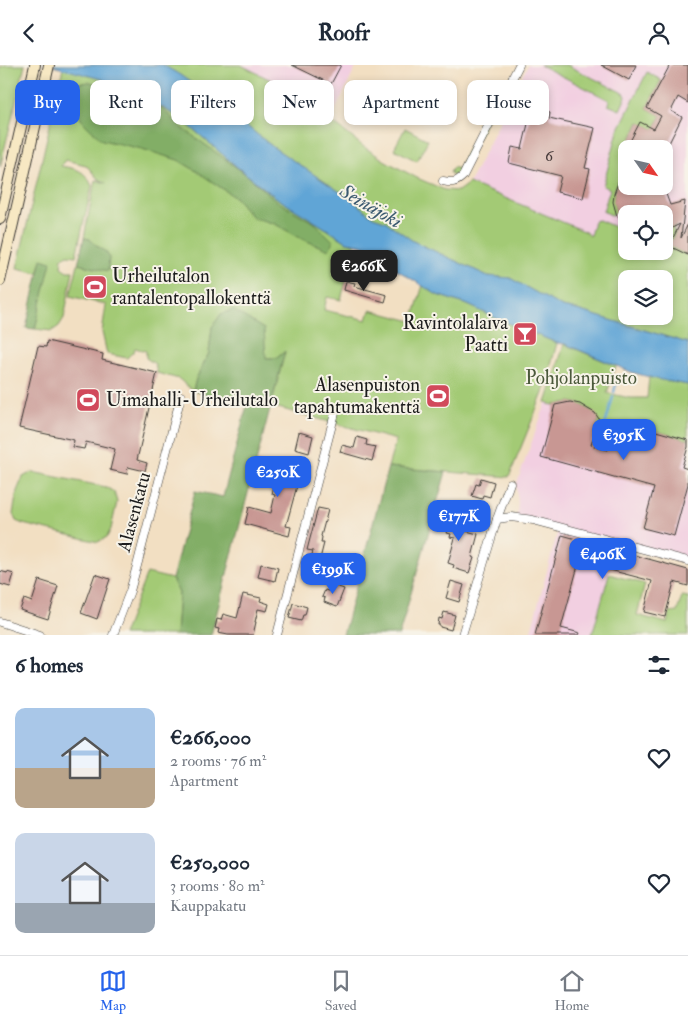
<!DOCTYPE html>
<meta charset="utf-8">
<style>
body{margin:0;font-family:"IM FELL Double Pica",serif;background:#f2f2f3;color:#1f2937;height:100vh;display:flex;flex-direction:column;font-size:19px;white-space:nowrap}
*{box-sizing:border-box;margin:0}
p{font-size:16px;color:#747a83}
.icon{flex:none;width:28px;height:28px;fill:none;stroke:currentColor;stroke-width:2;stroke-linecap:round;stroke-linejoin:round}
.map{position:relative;height:570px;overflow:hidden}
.drawer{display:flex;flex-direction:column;background:#fff;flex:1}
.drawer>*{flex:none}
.top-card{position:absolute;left:15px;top:15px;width:659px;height:45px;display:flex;gap:10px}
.needle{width:32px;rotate:124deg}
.tools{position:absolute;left:618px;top:75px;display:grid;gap:10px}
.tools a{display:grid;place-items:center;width:55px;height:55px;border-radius:10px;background:#fff;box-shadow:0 2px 8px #0003;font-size:25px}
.price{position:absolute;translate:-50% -42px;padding:0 11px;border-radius:10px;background:#2563eb;color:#fff;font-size:16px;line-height:32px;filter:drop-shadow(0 1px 2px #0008)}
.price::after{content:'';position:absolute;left:50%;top:30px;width:15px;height:11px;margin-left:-8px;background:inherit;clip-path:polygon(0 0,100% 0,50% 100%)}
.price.current{background:#222;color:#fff}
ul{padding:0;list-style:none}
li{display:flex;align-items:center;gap:15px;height:125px;padding:0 15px}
li span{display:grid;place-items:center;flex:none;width:140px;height:100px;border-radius:10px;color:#555}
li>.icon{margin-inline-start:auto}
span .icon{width:60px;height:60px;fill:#fffc;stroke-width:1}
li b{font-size:21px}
h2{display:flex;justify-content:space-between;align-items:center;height:60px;padding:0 15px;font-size:21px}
.tag{padding:0 18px;border-radius:10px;background:#fff;box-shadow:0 2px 8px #0003;font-size:18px;line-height:45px}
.tag.current{background:#2563eb;color:#fff}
header{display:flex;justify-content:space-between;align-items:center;height:65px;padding:0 15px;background:#fff;font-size:22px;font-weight:800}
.dock{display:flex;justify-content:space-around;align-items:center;height:70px;border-top:1px solid #e0e1e3;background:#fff;font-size:14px;color:#747a83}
.dock a{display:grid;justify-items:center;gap:2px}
.dock .current{color:#2563eb}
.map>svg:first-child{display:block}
.built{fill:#f2cfe1;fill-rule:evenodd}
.green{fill:#a3ca75;stroke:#607348;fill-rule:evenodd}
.forest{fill:#82ae66;stroke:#4f6541}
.water{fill:#61a5d6;stroke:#3e6079}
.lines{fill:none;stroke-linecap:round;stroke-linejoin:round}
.stream{stroke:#61a5d6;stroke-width:2.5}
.building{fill:#c89793}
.street-casing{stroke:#3c3935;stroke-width:9}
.secondary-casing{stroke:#3c3935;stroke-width:12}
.street{stroke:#fff;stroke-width:8}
.secondary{stroke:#f7e8c3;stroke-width:10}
.labels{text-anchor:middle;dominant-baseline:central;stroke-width:4;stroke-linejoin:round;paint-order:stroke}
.number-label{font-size:16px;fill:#473b3a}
.poi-label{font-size:19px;fill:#1c1c1c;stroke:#f7f3e8;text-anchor:start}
.park-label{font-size:19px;fill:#4b593b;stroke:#f7f3e8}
.street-label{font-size:19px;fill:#1c1c1c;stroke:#f7f3e8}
.water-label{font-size:20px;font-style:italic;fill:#3b5a70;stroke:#f7f3e8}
</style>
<header><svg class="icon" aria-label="back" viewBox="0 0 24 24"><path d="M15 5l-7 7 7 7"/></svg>Roofr<svg class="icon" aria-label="person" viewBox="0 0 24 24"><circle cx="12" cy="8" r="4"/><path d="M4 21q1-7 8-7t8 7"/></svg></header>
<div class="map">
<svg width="688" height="570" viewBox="0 0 688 570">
<rect width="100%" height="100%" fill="#f7f3e8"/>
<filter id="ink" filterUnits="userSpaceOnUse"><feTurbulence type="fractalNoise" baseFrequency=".02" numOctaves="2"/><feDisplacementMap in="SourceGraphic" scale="10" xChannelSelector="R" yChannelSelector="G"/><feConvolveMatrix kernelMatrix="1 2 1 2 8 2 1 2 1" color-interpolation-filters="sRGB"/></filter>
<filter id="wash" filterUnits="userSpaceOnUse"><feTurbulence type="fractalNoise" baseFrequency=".0096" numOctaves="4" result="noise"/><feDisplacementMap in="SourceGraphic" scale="20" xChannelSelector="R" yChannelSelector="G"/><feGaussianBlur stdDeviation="1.12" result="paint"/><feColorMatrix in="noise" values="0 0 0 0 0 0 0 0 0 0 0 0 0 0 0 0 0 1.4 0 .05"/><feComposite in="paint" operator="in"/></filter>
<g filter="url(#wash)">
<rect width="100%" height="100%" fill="#f2dfc2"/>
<g class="built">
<polygon points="241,0 357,0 330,56 265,13"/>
<path d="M528 0H688V217L591 171 584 166 469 118ZM626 84H664V121H626ZM626 149H664V186H626Z"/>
<polygon points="570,337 580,339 595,348 599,354 596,364 613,369 638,361 688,375 688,489 685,498 617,480 592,570 530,570 558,465 515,455 517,449 518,438 516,420 546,338 555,340"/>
</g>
<g class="green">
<polygon points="7,0 25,0 0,102 0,2"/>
<path d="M163 0H241L281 20 340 63 364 82 384 95 417 113 445 125 458 126 469 118 584 166 590 171 594 156 599 155 626 167V186H664V167L676 161 673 166 676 167 669 181 688 190V278L577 245 562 242 510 213 488 211 413 176 385 156 373 152 352 135 273 82 204 27 180 10ZM626 214H664V251H626Z"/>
<polygon points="540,0 567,0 625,29 626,32 620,45 608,40 609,35"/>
<path d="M63 3 101 14 151 35 185 57 237 102 278 134 317 158 347 177 355 179 341 235 327 232 324 245 367 255 370 245 412 256 423 220 437 230 468 240 498 254 557 278 548 311 543 328 509 412 388 402 396 375 271 341 285 287 277 293H266L212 262 209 288 196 314 193 326 179 314 157 308 155 299 146 293V286L135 283 134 286 127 293 107 289 102 267 106 240 70 231 78 199 108 205 106 187 97 181 90 174 84 173 95 115 106 118 98 114 86 100 65 95 61 101C77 104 85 105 92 121L76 191 68 190 62 193 61 202 67 206H73L64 253 59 261 52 266 35 264 50 197 42 195 38 208 17 203Z"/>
<path d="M647 7 661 15 647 43 661 51 654 64 639 57 625 86 626 87V107C614 118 611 132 616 148L611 150 603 146 610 124 603 121 618 66Z"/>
<path d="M492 21C497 23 498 26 498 32L462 105 458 109 454 111 450 108 453 102 458 104 494 32 488 29Z"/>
<polygon points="405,63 428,75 417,96 394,84"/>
<path d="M564 279 616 301 607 328 630 333H647L649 312 688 320V375L639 361 632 384 628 383C621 371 608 368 596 364L599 354C592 345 582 338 570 337 565 337 559 340 554 340 551 340 548 338 546 338L554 313Z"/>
<polygon points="32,407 106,422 114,427 117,437 111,464 107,472 98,477 23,459 16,456 13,449 17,426 23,412"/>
<polygon points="147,508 172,514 179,528 176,570 123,570"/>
<polygon points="609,509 645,519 637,550 667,558 669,548 677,547 682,531 688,532 688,570 592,570"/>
</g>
<g class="forest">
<polygon points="90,17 128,28 152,37 159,41 185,65 247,110 278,137 316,159 333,176 329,185 302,174 275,159 255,153 251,151 236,133 198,107 178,95 142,84 102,75 86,60 70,40 71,31 79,18"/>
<polygon points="84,173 90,174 97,181 106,187 109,192 108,206 78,199"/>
<polygon points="42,194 51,197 35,264 26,263"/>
<polygon points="233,245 264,264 266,293 277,293 285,286 211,570 176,570 179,528 172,514 195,426 223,432 247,340 193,326 196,314 209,288 212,262 221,249"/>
<polygon points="388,402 446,407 399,570 343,570"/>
</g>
<polygon class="water" points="49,0 163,0 180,10 204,27 273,82 352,135 373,152 385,156 413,176 488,211 510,213 562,242 577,245 688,278 688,320 656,314 631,307 565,279 557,278 498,254 468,240 437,230 402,208 386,199 375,186 363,180 347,177 317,158 278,134 237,102 185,57 151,35 101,14"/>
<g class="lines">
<g class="stream">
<polyline points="614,327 618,311"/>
<polyline points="602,371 613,332"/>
</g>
</g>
<g id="blocks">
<g class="building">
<polygon points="292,0 341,0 331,19"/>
<polygon points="601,0 636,0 629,15"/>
<polygon points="670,0 688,0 688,38 678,32 671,46 682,52 666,84 626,84 640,57 654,64 661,51 647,43"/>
<polygon points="532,42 550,47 549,53 595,63 585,103 590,104 583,133 557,127 561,111 509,98 512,82 522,84"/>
<polygon points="626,106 626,121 663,121 670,140 685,136 681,173 688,159 688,190 669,181 680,159 664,167 664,149 626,149 626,163 617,151 613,137 614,129 619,115"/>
<polygon points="346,216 355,218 354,221 387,230 385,237 344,225"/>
<polygon points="47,276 103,289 102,295 157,308 137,395 147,398 145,406 128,402 127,409 110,405 115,384 86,377 84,384 73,382 74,375 19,363 38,281 46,282"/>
<polygon points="570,337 580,339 588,344 595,348 599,354 591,380 608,385 613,369 632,384 638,361 688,375 688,382 682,402 688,404 688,419 674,471 643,463 654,423 541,392 555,340"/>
<polygon points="299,367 313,371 309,388 295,384"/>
<polygon points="357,372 367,375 366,380 376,382 372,396 340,387 342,380 354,383"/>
<polygon points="257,397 289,405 291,397 306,401 302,417 298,417 286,461 291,462 289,471 245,459 249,442 271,448 275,430 272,429 276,412 255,406"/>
<polygon points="481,413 494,417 490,432 483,430 482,434 472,431 476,419 479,420"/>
<polygon points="318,443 328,445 321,471 322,472 321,478 324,478 317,506 308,504 313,486 307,485"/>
<polygon points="452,446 460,448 459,451 466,453 463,461 467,462 466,466 478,469 472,492 474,493 469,508 453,503 454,500 448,498 455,473 450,472 451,469 447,468 448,465 436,462 439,451 450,454"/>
<polygon points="562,470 688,505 688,521 674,517 665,552 644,547 652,516 579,497 561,563 580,568 579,570 535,570"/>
<polygon points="261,499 278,503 275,516 258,512"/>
<polygon points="0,506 7,508 7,507 14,509 10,522 0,519"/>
<polygon points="95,509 110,514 97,554 81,548"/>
<polygon points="39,515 58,521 48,554 20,545 24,534 32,537"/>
<polygon points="451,516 464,520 459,537 446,533"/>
<polygon points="330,519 344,524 337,542 324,537 325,533 322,532 325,525 328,526"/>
<polygon points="243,529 261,533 260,536 269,539 267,546 258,544 255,557 256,557 253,570 228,570 218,568 219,564 215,563 217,554 221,555 223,549 237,553"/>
<polygon points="293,538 307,542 305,550 303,550 301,556 289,553"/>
<polygon points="444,547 455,550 451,565 440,562 440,560 438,560 439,553 442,554"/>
</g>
</g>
</g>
<g filter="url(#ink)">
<use href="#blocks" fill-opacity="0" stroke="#3c3935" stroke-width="1"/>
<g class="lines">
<defs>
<g id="street">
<path d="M443 116C452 118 456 118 463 111L519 0"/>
<polyline points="497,454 511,452 533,455 688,496"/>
<polyline points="0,557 40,570"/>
<polyline points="113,570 130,526 138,497 181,331"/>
<polyline points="277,570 335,348"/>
<polyline points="462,570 497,454 510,418"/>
</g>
<g id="secondary">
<polyline points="0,154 35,0"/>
<polyline points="0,216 49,0"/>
</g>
</defs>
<use href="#street" class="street-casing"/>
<use href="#secondary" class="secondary-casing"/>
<use href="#street" class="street"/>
<use href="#secondary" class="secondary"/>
</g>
</g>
<defs>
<symbol id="stadium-square" viewBox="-11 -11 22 22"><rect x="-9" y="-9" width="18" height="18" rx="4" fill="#d1495b" stroke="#f7f3e8"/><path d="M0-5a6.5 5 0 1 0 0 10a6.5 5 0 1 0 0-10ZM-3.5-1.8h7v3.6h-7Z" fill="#fff"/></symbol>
<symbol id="bar-square" viewBox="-11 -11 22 22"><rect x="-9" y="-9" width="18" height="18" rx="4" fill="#d1495b" stroke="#f7f3e8"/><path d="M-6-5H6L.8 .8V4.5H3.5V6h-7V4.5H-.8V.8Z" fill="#fff"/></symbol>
</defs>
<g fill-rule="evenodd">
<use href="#stadium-square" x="81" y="208" width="28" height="28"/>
<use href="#bar-square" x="511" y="255" width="28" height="28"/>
<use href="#stadium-square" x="424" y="317" width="28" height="28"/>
<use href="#stadium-square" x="74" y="321" width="28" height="28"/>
</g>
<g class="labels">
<g class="number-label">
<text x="549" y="91">6</text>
</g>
<g class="poi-label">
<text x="112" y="211">Urheilutalon<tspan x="112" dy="22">rantalentopallokenttä</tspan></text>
<text x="508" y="258" text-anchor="end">Ravintolalaiva<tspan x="508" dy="22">Paatti</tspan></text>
<text x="420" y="320" text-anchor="end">Alasenpuiston<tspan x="420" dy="22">tapahtumakenttä</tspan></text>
<text x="106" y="335">Uimahalli-Urheilutalo</text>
</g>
<g class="park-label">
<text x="581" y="313">Pohjolanpuisto</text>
</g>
<g class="street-label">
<text transform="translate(134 447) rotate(-75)">Alasenkatu</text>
</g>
<g class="water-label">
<text transform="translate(371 141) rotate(30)">Seinäjoki</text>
</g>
</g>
</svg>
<div class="tools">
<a><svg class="needle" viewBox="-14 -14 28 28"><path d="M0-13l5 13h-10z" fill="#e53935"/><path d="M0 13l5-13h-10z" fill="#747a83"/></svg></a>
<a><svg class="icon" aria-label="locate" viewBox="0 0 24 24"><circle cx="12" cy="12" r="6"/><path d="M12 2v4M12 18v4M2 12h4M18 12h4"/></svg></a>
<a><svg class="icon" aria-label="layers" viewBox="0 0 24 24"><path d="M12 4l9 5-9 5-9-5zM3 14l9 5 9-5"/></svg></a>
</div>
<b class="price current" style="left:364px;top:227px">€266K</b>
<b class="price" style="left:624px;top:396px">€395K</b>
<b class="price" style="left:278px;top:433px">€250K</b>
<b class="price" style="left:459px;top:477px">€177K</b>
<b class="price" style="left:603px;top:515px">€406K</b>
<b class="price" style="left:333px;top:530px">€199K</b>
<div class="top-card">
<a class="tag current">Buy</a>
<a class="tag">Rent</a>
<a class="tag">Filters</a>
<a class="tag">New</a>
<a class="tag">Apartment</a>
<a class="tag">House</a>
</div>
</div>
<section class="drawer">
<h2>6 homes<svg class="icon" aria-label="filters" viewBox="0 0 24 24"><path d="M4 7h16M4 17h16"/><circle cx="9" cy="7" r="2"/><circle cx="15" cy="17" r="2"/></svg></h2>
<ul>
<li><span style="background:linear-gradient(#a9c7e8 60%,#b9a48a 0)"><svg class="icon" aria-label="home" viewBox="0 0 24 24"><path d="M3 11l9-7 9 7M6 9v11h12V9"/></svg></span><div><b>€266,000</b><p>2 rooms · 76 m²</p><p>Apartment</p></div><svg class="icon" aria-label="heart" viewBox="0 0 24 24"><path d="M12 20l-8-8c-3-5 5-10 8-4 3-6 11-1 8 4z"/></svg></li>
<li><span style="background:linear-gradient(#c9d6e8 70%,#9aa5b1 0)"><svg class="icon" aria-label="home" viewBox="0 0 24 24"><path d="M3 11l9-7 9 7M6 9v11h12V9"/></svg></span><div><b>€250,000</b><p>3 rooms · 80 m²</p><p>Kauppakatu</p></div><svg class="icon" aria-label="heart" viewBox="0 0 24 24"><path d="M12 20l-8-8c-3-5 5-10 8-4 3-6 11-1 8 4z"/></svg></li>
</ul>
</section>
<nav class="dock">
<a class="current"><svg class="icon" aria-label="map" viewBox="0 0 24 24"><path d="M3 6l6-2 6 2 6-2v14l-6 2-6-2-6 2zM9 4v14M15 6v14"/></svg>Map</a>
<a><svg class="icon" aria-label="saved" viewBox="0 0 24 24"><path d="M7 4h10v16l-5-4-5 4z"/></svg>Saved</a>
<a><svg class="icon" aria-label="home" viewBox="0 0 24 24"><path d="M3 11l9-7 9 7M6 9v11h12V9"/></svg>Home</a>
</nav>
